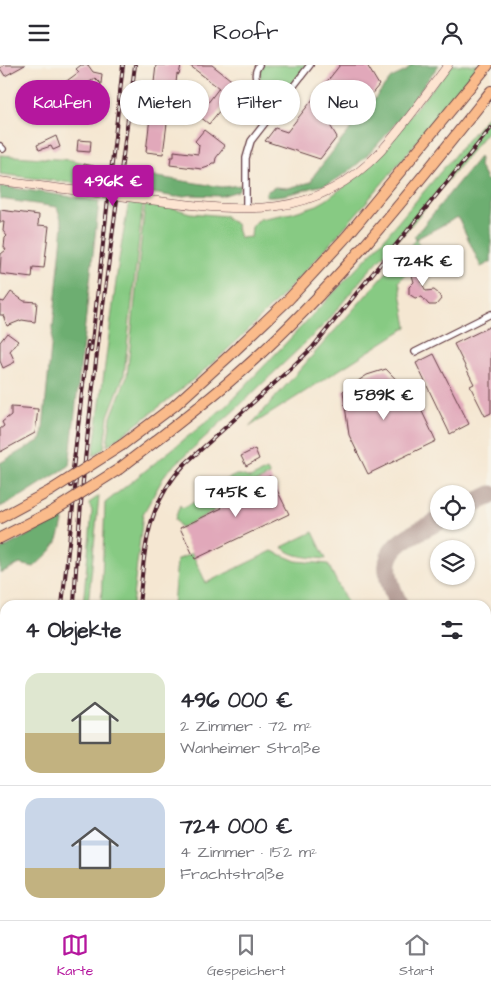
<!DOCTYPE html>
<html lang="de">
<meta charset="utf-8">
<style>
body{margin:0;font-family:"Architects Daughter",sans-serif;background:#f2f2f3;color:#2b2b33;height:100vh;display:flex;flex-direction:column;font-size:19px;white-space:nowrap}
*{box-sizing:border-box;margin:0}
p{font-size:16px;color:#7c7c81}
.icon{flex:none;width:28px;height:28px;fill:none;stroke:currentColor;stroke-width:2;stroke-linecap:round;stroke-linejoin:round}
.map{position:relative;flex:1;overflow:hidden}
.sheet{position:absolute;left:0px;top:535px;width:491px;height:320px;display:flex;flex-direction:column;background:#fff;border-radius:15px 15px 0 0;box-shadow:0 1px 4px #0004}
.sheet>*{flex:none}
.top-card{position:absolute;left:15px;top:15px;width:461px;height:45px;display:flex;gap:10px}
.buttons{position:absolute;left:430px;top:420px;display:grid;gap:10px}
.buttons a{display:grid;place-items:center;width:45px;height:45px;border-radius:50%;background:#fff;box-shadow:0 1px 4px #0004;font-size:25px}
.price{position:absolute;translate:-50% -42px;padding:0 11px;border-radius:5px;background:#fff;color:#222;font-size:16px;line-height:32px;filter:drop-shadow(0 1px 2px #0008)}
.price::after{content:'';position:absolute;left:50%;top:30px;width:15px;height:11px;margin-left:-8px;background:inherit;clip-path:polygon(0 0,100% 0,50% 100%)}
.price.active{background:#b5179e;color:#fff}
ul{padding:0;list-style:none}
li{display:flex;align-items:center;gap:15px;height:125px;padding:0 25px}
li+li{border-top:1px solid #e1e1e2}
li span{display:grid;place-items:center;flex:none;width:140px;height:100px;border-radius:15px;color:#555}
li>.icon{margin-inline-start:auto}
span .icon{width:60px;height:60px;fill:#fffc;stroke-width:1}
li b{font-size:21px}
h2{display:flex;justify-content:space-between;align-items:center;height:60px;padding:0 25px;font-size:21px}
.chip{padding:0 18px;border-radius:22px;background:#fff;box-shadow:0 1px 4px #0004;font-size:18px;line-height:45px}
.chip.active{background:#b5179e;color:#fff}
header{display:flex;justify-content:space-between;align-items:center;height:65px;padding:0 25px;background:#fff;font-size:22px;font-weight:600}
.dock{display:flex;justify-content:space-around;align-items:center;height:70px;border-top:1px solid #e1e1e2;background:#fff;font-size:14px;color:#7c7c81}
.dock a{display:grid;justify-items:center;gap:2px}
.dock .active{color:#b5179e}
.map>svg:first-child{display:block}
.green{fill:#87ca83;stroke:#687457}
.forest{fill:#6dae71;stroke:#5c664e}
.lines{fill:none;stroke-linecap:round;stroke-linejoin:round}
.taxiway{stroke:#a0837e;stroke-width:19}
.building{fill:#e1a8ba}
.street-casing{stroke:#643d44;stroke-width:8}
.secondary-casing{stroke:#643d44;stroke-width:9}
.highway-casing{stroke:#643d44;stroke-width:12}
.street{stroke:#fff;stroke-width:5.5}
.secondary{stroke:#fde4d1;stroke-width:8}
.highway{stroke:#fabb8b;stroke-width:10}
.rail-casing{stroke:#4a1f2b;stroke-width:4}
.rail{stroke:#f7f3e8;stroke-width:2;stroke-dasharray:5.5;stroke-linecap:butt}
.secondary-bridge-casing{stroke:#643d44;stroke-width:9;stroke-linecap:butt}
.highway-bridge-casing{stroke:#643d44;stroke-width:12;stroke-linecap:butt}
.secondary-bridge{stroke:#fde4d1;stroke-width:8}
.highway-bridge{stroke:#fabb8b;stroke-width:10}
</style>
<header><svg class="icon" aria-label="menu" viewBox="0 0 24 24"><path d="M4 6h16M4 12h16M4 18h16"/></svg>Roofr<svg class="icon" aria-label="person" viewBox="0 0 24 24"><circle cx="12" cy="8" r="4"/><path d="M4 21q1-7 8-7t8 7"/></svg></header>
<div class="map">
<svg width="491" height="855" viewBox="0 0 491 855">
<rect width="100%" height="100%" fill="#f7f3e8"/>
<filter id="ink" filterUnits="userSpaceOnUse"><feTurbulence type="fractalNoise" baseFrequency=".02" numOctaves="2"/><feDisplacementMap in="SourceGraphic" scale="10" xChannelSelector="R" yChannelSelector="G"/><feConvolveMatrix kernelMatrix="1 2 1 2 8 2 1 2 1" color-interpolation-filters="sRGB"/></filter>
<filter id="wash" filterUnits="userSpaceOnUse"><feTurbulence type="fractalNoise" baseFrequency=".0096" numOctaves="4" result="noise"/><feDisplacementMap in="SourceGraphic" scale="20" xChannelSelector="R" yChannelSelector="G"/><feGaussianBlur stdDeviation="1.12" result="paint"/><feColorMatrix in="noise" values="0 0 0 0 0 0 0 0 0 0 0 0 0 0 0 0 0 1.4 0 .05"/><feComposite in="paint" operator="in"/></filter>
<g filter="url(#wash)">
<rect width="100%" height="100%" fill="#f5e7d2"/>
<g class="green">
<path d="M262 0H307C301 7 295 20 286 25 269 35 254 17 262 0Z"/>
<path d="M452 0H478C404 94 328 187 242 271 200 311 154 347 107 381L111 352 127 311 145 138 167 141 190 148 226 151V153L236 159 240 173 251 172 252 162 259 154 292 148 317 140 326 135 358 111Z"/>
<polygon points="491,47 491,62 408,164 365,210 327,257 240,340 166,408 143,449 132,540 101,540 105,438 226,341 377,182"/>
<polygon points="0,90 71,95 83,98 80,119 0,109"/>
<polygon points="129,136 143,138 124,310 108,351 104,383 93,391 119,194"/>
<polygon points="416,174 425,191 399,216 407,262 249,362"/>
<polygon points="267,405 270,410 219,436 221,441 215,442 207,424 236,410 241,410 250,413"/>
<polygon points="205,426 214,446 181,463 175,454 180,440 182,443 205,432 202,427"/>
<polygon points="99,431 88,540 83,540 92,446 89,438"/>
<path d="M313 467 326 494C310 492 294 493 282 482Z"/>
<polygon points="272,486 296,496 328,499 348,540 173,540 177,495 192,488 206,518"/>
<polygon points="491,612 491,689 486,691 486,614"/>
<polygon points="5,757 5,798 1,798 2,821 5,821 5,850 9,850 9,855 0,855 0,762"/>
<polygon points="491,769 491,855 403,855 401,850 486,850 486,772"/>
<polygon points="65,850 125,850 120,855 54,855"/>
</g>
<g class="forest">
<path d="M411 0H439C407 41 377 93 330 118 323 121 315 121 308 124 295 128 280 132 266 131V127L275 122 288 123 311 117 314 110 391 13 406 6Z"/>
<polygon points="479,92 480,94 479,101 487,116 491,114 491,197 481,202 458,152 416,174 414,172"/>
<polygon points="151,111 222,122 241,120 238,126 221,131 190,130 176,132 146,127 147,116"/>
<polygon points="0,121 99,136 69,401 23,430 0,442 0,398 42,374 63,160 57,142 0,134"/>
<path d="M64 451C58 482 56 481 34 502L20 499 0 508V485Z"/>
</g>
<g class="lines">
<g class="taxiway">
<polyline points="466,442 491,430"/>
<path d="M399 540C373 487 394 478 439 456"/>
<polyline points="486,717 491,715"/>
<polyline points="376,850 378,855"/>
<polyline points="156,855 161,850"/>
<polyline points="206,855 216,850"/>
<polyline points="277,855 283,850"/>
</g>
</g>
<g id="blocks">
<g class="building">
<polygon points="5,0 25,0 5,11 0,3"/>
<polygon points="81,0 88,0 93,7 102,9 100,28 89,36 85,32 101,19 95,13 51,46 42,34 79,7 76,4"/>
<polygon points="156,0 181,0 179,10 177,9 173,43 169,43 163,89 146,87"/>
<polygon points="189,0 212,0 239,21 209,59 179,35 188,24 207,39 219,23"/>
<polygon points="340,0 367,0 379,20 361,42 333,33 322,47 337,72 320,94 265,76 275,63 287,67"/>
<polygon points="204,65 225,81 216,93 215,98 212,98 208,102 202,104 170,100 171,92 174,92 174,86 198,89 199,80 195,76"/>
<polygon points="56,71 60,82 53,85 51,81 39,85 37,80"/>
<polygon points="78,75 91,76 90,87 77,86"/>
<polygon points="84,99 94,101 91,120 81,118"/>
<polygon points="0,145 39,150 38,160 49,161 44,203 33,202 32,213 0,209 1,189 6,185 4,182 5,173 7,171 3,166 4,157 0,157"/>
<polygon points="416,201 422,201 426,205 427,212 421,217 426,226 434,225 439,229 441,234 436,240 429,240 422,232 415,233 409,229 409,222 414,217 411,207"/>
<polygon points="11,227 24,236 37,237 35,257 22,255 7,261 3,250 0,250 0,236 4,237"/>
<polygon points="491,261 491,348 485,351 470,321 474,319 454,279"/>
<polygon points="7,268 18,276 10,286 15,297 3,303 0,296 0,277"/>
<polygon points="434,289 469,359 450,369 416,298"/>
<polygon points="386,304 417,336 436,376 368,409 349,370 343,326 367,310"/>
<polygon points="11,342 38,344 35,368 0,387 0,364 4,361 2,357 11,350"/>
<polygon points="255,384 259,394 246,401 241,391"/>
<polygon points="270,411 289,449 195,494 180,463 222,443 218,436"/>
</g>
</g>
</g>
<g filter="url(#ink)">
<use href="#blocks" fill-opacity="0" stroke="#643d44" stroke-width="1"/>
<g class="lines">
<defs>
<g id="street">
<path d="M259 0C247 17 268 28 281 37"/>
<polyline points="0,81 3,84"/>
<polyline points="246,143 246,93 251,76 310,0"/>
<polyline points="415,287 491,249"/>
</g>
<g id="secondary">
<polyline points="0,116 80,126"/>
<path d="M150 135C238 146 313 158 380 87 405 60 426 29 448 0"/>
</g>
<g id="highway">
<polyline points="122,380 174,341 229,291 288,235 347,171 488,0"/>
<path d="M119 404C159 373 200 343 238 309 333 226 413 124 491 26"/>
<polyline points="0,453 50,426"/>
<polyline points="0,473 53,446"/>
</g>
</defs>
<use href="#street" class="street-casing"/>
<use href="#secondary" class="secondary-casing"/>
<use href="#highway" class="highway-casing"/>
<use href="#street" class="street"/>
<use href="#secondary" class="secondary"/>
<use href="#highway" class="highway"/>
<defs>
<g id="rail">
<polyline points="91,286 123,0"/>
<polyline points="71,421 88,277"/>
<polyline points="62,540 76,415"/>
<path d="M74 540C83 359 112 180 135 0"/>
<path d="M139 540C145 485 145 440 186 398L289 305 312 283 491 63"/>
<polyline points="30,855 30,850"/>
</g>
</defs>
<use href="#rail" class="rail-casing"/>
<use href="#rail" class="rail"/>
<defs>
<polyline id="secondary-bridge" points="80,126 150,135"/>
<g id="highway-bridge">
<polyline points="50,426 122,380"/>
<polyline points="53,446 119,404"/>
</g>
</defs>
<use href="#secondary-bridge" class="secondary-bridge-casing"/>
<use href="#highway-bridge" class="highway-bridge-casing"/>
<use href="#secondary-bridge" class="secondary-bridge"/>
<use href="#highway-bridge" class="highway-bridge"/>
</g>
</g>
</svg>
<div class="buttons">
<a><svg class="icon" aria-label="locate" viewBox="0 0 24 24"><circle cx="12" cy="12" r="6"/><path d="M12 2v4M12 18v4M2 12h4M18 12h4"/></svg></a>
<a><svg class="icon" aria-label="layers" viewBox="0 0 24 24"><path d="M12 4l9 5-9 5-9-5zM3 14l9 5 9-5"/></svg></a>
</div>
<b class="price active" style="left:113px;top:142px">496K €</b>
<b class="price" style="left:423px;top:222px">724K €</b>
<b class="price" style="left:384px;top:356px">589K €</b>
<b class="price" style="left:236px;top:453px">745K €</b>
<div class="top-card">
<a class="chip active">Kaufen</a>
<a class="chip">Mieten</a>
<a class="chip">Filter</a>
<a class="chip">Neu</a>
</div>
<section class="sheet">
<h2>4 Objekte<svg class="icon" aria-label="filters" viewBox="0 0 24 24"><path d="M4 7h16M4 17h16"/><circle cx="9" cy="7" r="2"/><circle cx="15" cy="17" r="2"/></svg></h2>
<ul>
<li><span style="background:linear-gradient(#dfe7d0 60%,#c2b280 0)"><svg class="icon" aria-label="home" viewBox="0 0 24 24"><path d="M3 11l9-7 9 7M6 9v11h12V9"/></svg></span><div><b>496 000 €</b><p>2 Zimmer · 72 m²</p><p>Wanheimer Straße</p></div></li>
<li><span style="background:linear-gradient(#c9d6e8 70%,#c2b280 0)"><svg class="icon" aria-label="home" viewBox="0 0 24 24"><path d="M3 11l9-7 9 7M6 9v11h12V9"/></svg></span><div><b>724 000 €</b><p>4 Zimmer · 152 m²</p><p>Frachtstraße</p></div></li>
</ul>
</section>
</div>
<nav class="dock">
<a class="active"><svg class="icon" aria-label="map" viewBox="0 0 24 24"><path d="M3 6l6-2 6 2 6-2v14l-6 2-6-2-6 2zM9 4v14M15 6v14"/></svg>Karte</a>
<a><svg class="icon" aria-label="saved" viewBox="0 0 24 24"><path d="M7 4h10v16l-5-4-5 4z"/></svg>Gespeichert</a>
<a><svg class="icon" aria-label="home" viewBox="0 0 24 24"><path d="M3 11l9-7 9 7M6 9v11h12V9"/></svg>Start</a>
</nav>
